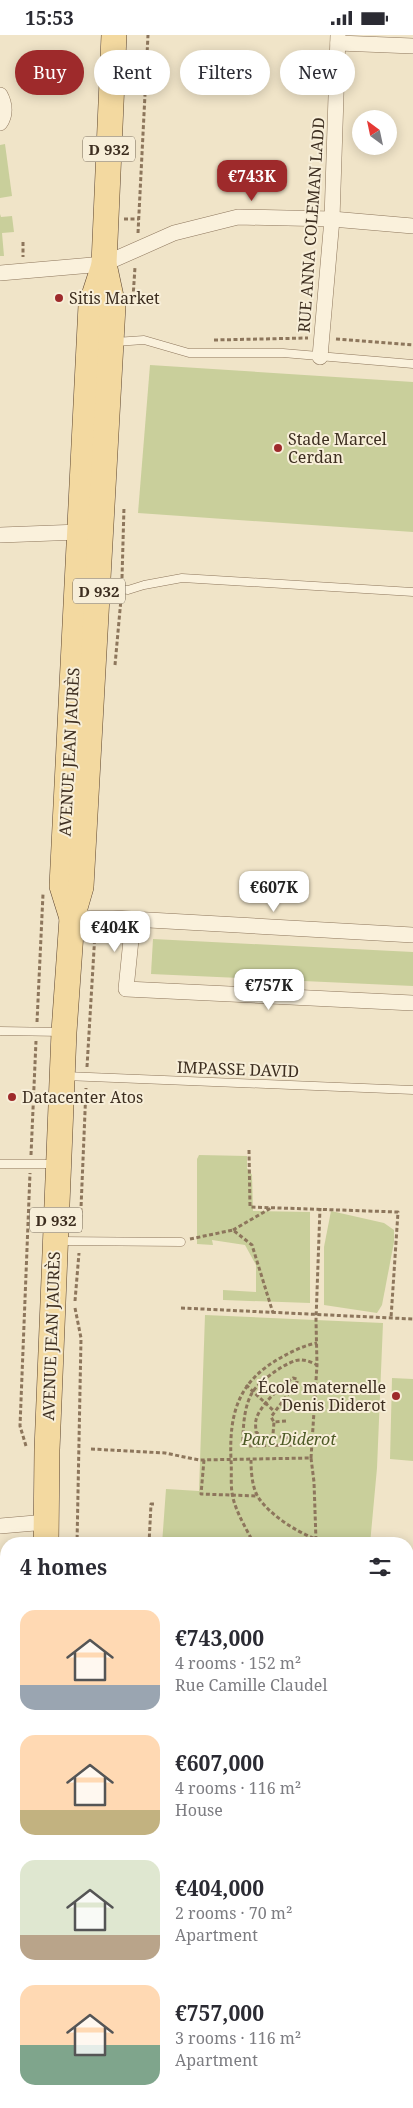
<!DOCTYPE html>
<meta charset="utf-8">
<style>
body{margin:0;font-family:"Noto Serif",serif;background:#f7f7f7;color:#2b2b33;height:100vh;display:flex;flex-direction:column;font-size:19px;white-space:nowrap}
*{box-sizing:border-box;margin:0}
p{font-size:16px;color:#7c7c81}
.icon{flex:none;width:28px;height:28px;fill:none;stroke:currentColor;stroke-width:2;stroke-linecap:round;stroke-linejoin:round}
.map{position:relative;flex:1;overflow:hidden}
.drawer{position:absolute;left:0px;top:1502px;width:414px;height:571px;display:flex;flex-direction:column;background:#fff;border-radius:20px 20px 0 0;box-shadow:0 2px 12px #0003}
.drawer>*{flex:none}
.guide{position:absolute;left:15px;top:15px;width:384px;height:45px;display:flex;gap:10px}
.needle{width:32px;rotate:327deg}
.tools{position:absolute;left:352px;top:75px;display:grid;gap:10px}
.tools a{display:grid;place-items:center;width:45px;height:45px;border-radius:50%;background:#fff;box-shadow:0 2px 12px #0003;font-size:25px}
.price{position:absolute;translate:-50% -42px;padding:0 11px;border-radius:10px;background:#fff;color:#222;font-size:16px;line-height:32px;filter:drop-shadow(0 1px 2px #0008)}
.price::after{content:'';position:absolute;left:50%;top:30px;width:15px;height:11px;margin-left:-8px;background:inherit;clip-path:polygon(0 0,100% 0,50% 100%)}
.price.active{background:#9e2a2b;color:#fff}
ul{padding:0;list-style:none}
li{display:flex;align-items:center;gap:15px;height:125px;padding:0 20px}
li span{display:grid;place-items:center;flex:none;width:140px;height:100px;border-radius:15px;color:#555}
li>.icon{margin-inline-start:auto}
span .icon{width:60px;height:60px;fill:#fffc;stroke-width:1}
li b{font-size:21px}
h2{display:flex;justify-content:space-between;align-items:center;height:60px;padding:0 20px;font-size:21px}
.chip{padding:0 18px;border-radius:22px;background:#fff;box-shadow:0 2px 12px #0003;font-size:18px;line-height:45px}
.chip.active{background:#9e2a2b;color:#fff}
.status{display:flex;justify-content:space-between;align-items:center;height:35px;padding:0 25px;background:#fff;direction:ltr}
.status svg{height:14px;fill:currentColor}
.map>svg:first-child{display:block}
.green{fill:#c9cf9b}
.lines{fill:none;stroke-linecap:round;stroke-linejoin:round}
.lane-casing{stroke:#8d765c;stroke-width:9}
.street-casing{stroke:#8d765c;stroke-width:16}
.primary-casing{stroke:#5b4430;stroke-width:26}
.path{stroke:#8d765c;stroke-width:3;stroke-dasharray:4 2.5;stroke-linecap:butt}
.lane{stroke:#faf1dc;stroke-width:8}
.street{stroke:#faf1dc;stroke-width:15}
.primary{stroke:#f3d9a0;stroke-width:25}
.poi-dot{fill:#9e2a2b;stroke:#f7eed8;stroke-width:2}
.labels{text-anchor:middle;dominant-baseline:central;stroke-width:4;stroke-linejoin:round;paint-order:stroke}
.shield{fill:#f7eed8;stroke:#756857;stroke-width:1}
.shield-label{font-size:15px;font-weight:bold;fill:#3d2e20}
.street-label{font-size:16px;fill:#3d2e20;stroke:#f7eed8}
.poi-label{font-size:16px;fill:#3d2e20;stroke:#f7eed8;text-anchor:start}
.park-label{font-size:16px;font-style:italic;fill:#4d5a26;stroke:#f7eed8}
</style>
<div class="status"><b>15:53</b><svg viewBox="0 0 49 12"><path d="M0 12V9h3v3zM5 12V6h3v6zM10 12V3h3v9zM15 12V0h3v12zM26 1h20v11H26zM47 4h2v5h-2z"/></svg></div>
<div class="map">
<svg width="413" height="2073" viewBox="0 0 413 2073">
<rect width="100%" height="100%" fill="#f0e4c8"/>
<g class="green">
<polygon points="5,109 12,161 0,163 0,110"/>
<polygon points="0,179 1,182 12,181 14,197 2,198 4,221 0,221"/>
<polygon points="150,330 413,347 413,497 138,478"/>
<polygon points="153,904 413,917 413,951 151,939"/>
<polygon points="199,1120 247,1121 247,1133 252,1140 253,1176 310,1177 310,1268 223,1265 223,1255 256,1257 256,1230 245,1210 212,1205 213,1210 197,1209 197,1124"/>
<polygon points="331,1176 384,1188 394,1195 394,1207 382,1270 377,1278 324,1270 324,1212"/>
<polygon points="205,1280 383,1288 377,1433 370,1509 162,1509 166,1454 199,1456"/>
<polygon points="392,1343 413,1344 413,1426 390,1424"/>
<polygon points="408,1571 413,1576 413,1801 408,1802"/>
</g>
<g class="lines">
<defs>
<g id="lane">
<polyline points="115,307 144,305 189,318 283,318 413,329"/>
<polyline points="101,551 128,555 144,550 182,543 413,557"/>
<polyline points="0,996 62,997"/>
<polyline points="65,1041 413,1055"/>
<polyline points="0,1129 55,1129"/>
<polyline points="58,1206 181,1207"/>
<polyline points="408,1725 413,1725"/>
<polyline points="408,1812 413,1810"/>
<polyline points="408,1830 413,1838"/>
<polyline points="408,1932 408,1933 413,1904"/>
<polyline points="408,1981 413,1982"/>
<polyline points="0,2012 6,2013"/>
<polyline points="94,2073 95,2068"/>
</g>
<g id="street">
<polyline points="338,8 413,11"/>
<path d="M0 60C5 69 6 80 0 88"/>
<polyline points="0,238 104,229 174,198 238,182 332,184 413,191"/>
<polyline points="320,322 332,184 338,0"/>
<polyline points="0,500 80,497"/>
<polyline points="72,883 113,883 413,900"/>
<polyline points="133,885 126,954 413,968"/>
<polyline points="0,1491 47,1487"/>
<polyline points="156,2068 181,2073"/>
</g>
<g id="primary">
<polyline points="72,883 62,851 91,270 104,230"/>
<polyline points="46,1509 47,1415 64,997 72,883 81,852 113,271 104,229 114,0"/>
<polyline points="15,2073 15,2068"/>
<polyline points="37,2073 37,2068"/>
</g>
</defs>
<use href="#lane" class="lane-casing"/>
<use href="#street" class="street-casing"/>
<use href="#primary" class="primary-casing"/>
<g class="path">
<polyline points="124,184 139,184"/>
<polyline points="138,198 148,0"/>
<polyline points="23,207 23,222"/>
<polyline points="133,263 135,232"/>
<polyline points="336,304 413,310"/>
<polyline points="214,305 308,303"/>
<polyline points="122,543 124,472"/>
<polyline points="115,630 121,564"/>
<polyline points="37,987 43,859"/>
<polyline points="87,1032 95,898"/>
<polyline points="249,1115 250,1172 398,1177 391,1283"/>
<polyline points="31,1120 36,1006"/>
<polyline points="233,1195 271,1173"/>
<polyline points="80,1197 86,1053"/>
<polyline points="190,1204 233,1195 252,1210 273,1278"/>
<polyline points="75,1266 79,1218"/>
<polyline points="75,1273 81,1303 77,1509"/>
<polyline points="181,1273 413,1284"/>
<polyline points="246,1350 274,1376"/>
<path d="M286 1386 274 1387 271 1382 297 1347V1344L293 1343C281 1351 259 1371 256 1385 255 1389 256 1394 256 1397L261 1401 295 1403 297 1407 294 1410 247 1411 243 1407C243 1392 244 1372 252 1358 258 1347 290 1323 302 1325 307 1325 313 1328 317 1330"/>
<polyline points="26,1411 20,1391 30,1138"/>
<polyline points="272,1411 274,1387"/>
<polyline points="91,1414 165,1418 199,1425 311,1423 314,1447 316,1505"/>
<polyline points="311,1423 317,1330 316,1285 320,1173"/>
<polyline points="204,1425 201,1459 258,1461"/>
<path d="M251 1425C251 1436 252 1452 258 1462 270 1480 294 1495 313 1503 319 1506 326 1506 332 1509"/>
<polyline points="149,1509 151,1469 154,1469"/>
<path d="M254 1509C247 1495 237 1479 233 1463 230 1451 232 1437 231 1425 229 1378 238 1346 282 1322 293 1316 305 1310 317 1308"/>
<polyline points="408,1589 413,1592"/>
<polyline points="408,1657 413,1660"/>
<polyline points="5,2003 6,1989"/>
<polyline points="4,2053 4,2024"/>
</g>
<use href="#lane" class="lane"/>
<use href="#street" class="street"/>
<use href="#primary" class="primary"/>
</g>
<g class="poi-dot">
<circle cx="59" cy="263" r="5"/>
<circle cx="278" cy="413" r="5"/>
<circle cx="12" cy="1062" r="5"/>
<circle cx="396" cy="1361" r="5"/>
</g>
<g class="labels">
<g class="shield">
<rect x="83" y="101.5" width="52" height="25" rx="4"/>
<rect x="73" y="543.5" width="52" height="25" rx="4"/>
<rect x="30" y="1172.5" width="52" height="25" rx="4"/>
</g>
<g class="shield-label">
<text x="109" y="114">D 932</text>
<text x="99" y="556">D 932</text>
<text x="56" y="1185">D 932</text>
</g>
<g class="street-label">
<text transform="translate(311 190) rotate(-86)">RUE ANNA COLEMAN LADD</text>
<text transform="translate(69 717) rotate(-87)">AVENUE JEAN JAURÈS</text>
<text transform="translate(238 1034) rotate(2)">IMPASSE DAVID</text>
<text transform="translate(51 1301) rotate(-88)">AVENUE JEAN JAURÈS</text>
</g>
<g class="poi-label">
<text x="69" y="263">Sitis Market</text>
<text x="288" y="404">Stade Marcel<tspan x="288" dy="18">Cerdan</tspan></text>
<text x="22" y="1062">Datacenter Atos</text>
<text x="386" y="1352" text-anchor="end">École maternelle<tspan x="386" dy="18">Denis Diderot</tspan></text>
</g>
<g class="park-label">
<text x="289" y="1404">Parc Diderot</text>
</g>
</g>
</svg>
<div class="tools">
<a><svg class="needle" viewBox="-14 -14 28 28"><path d="M0-13l5 13h-10z" fill="#e53935"/><path d="M0 13l5-13h-10z" fill="#7c7c81"/></svg></a>
</div>
<b class="price active" style="left:252px;top:167px">€743K</b>
<b class="price" style="left:274px;top:878px">€607K</b>
<b class="price" style="left:115px;top:918px">€404K</b>
<b class="price" style="left:269px;top:976px">€757K</b>
<div class="guide">
<a class="chip active">Buy</a>
<a class="chip">Rent</a>
<a class="chip">Filters</a>
<a class="chip">New</a>
</div>
<section class="drawer">
<h2>4 homes<svg class="icon" aria-label="filters" viewBox="0 0 24 24"><path d="M4 7h16M4 17h16"/><circle cx="9" cy="7" r="2"/><circle cx="15" cy="17" r="2"/></svg></h2>
<ul>
<li><span style="background:linear-gradient(#ffd9b3 75%,#9aa5b1 0)"><svg class="icon" aria-label="home" viewBox="0 0 24 24"><path d="M3 11l9-7 9 7M6 9v11h12V9"/></svg></span><div><b>€743,000</b><p>4 rooms · 152 m²</p><p>Rue Camille Claudel</p></div></li>
<li><span style="background:linear-gradient(#ffd9b3 75%,#c2b280 0)"><svg class="icon" aria-label="home" viewBox="0 0 24 24"><path d="M3 11l9-7 9 7M6 9v11h12V9"/></svg></span><div><b>€607,000</b><p>4 rooms · 116 m²</p><p>House</p></div></li>
<li><span style="background:linear-gradient(#dfe7d0 75%,#b9a48a 0)"><svg class="icon" aria-label="home" viewBox="0 0 24 24"><path d="M3 11l9-7 9 7M6 9v11h12V9"/></svg></span><div><b>€404,000</b><p>2 rooms · 70 m²</p><p>Apartment</p></div></li>
<li><span style="background:linear-gradient(#ffd9b3 60%,#7fa58c 0)"><svg class="icon" aria-label="home" viewBox="0 0 24 24"><path d="M3 11l9-7 9 7M6 9v11h12V9"/></svg></span><div><b>€757,000</b><p>3 rooms · 116 m²</p><p>Apartment</p></div></li>
</ul>
</section>
</div>
